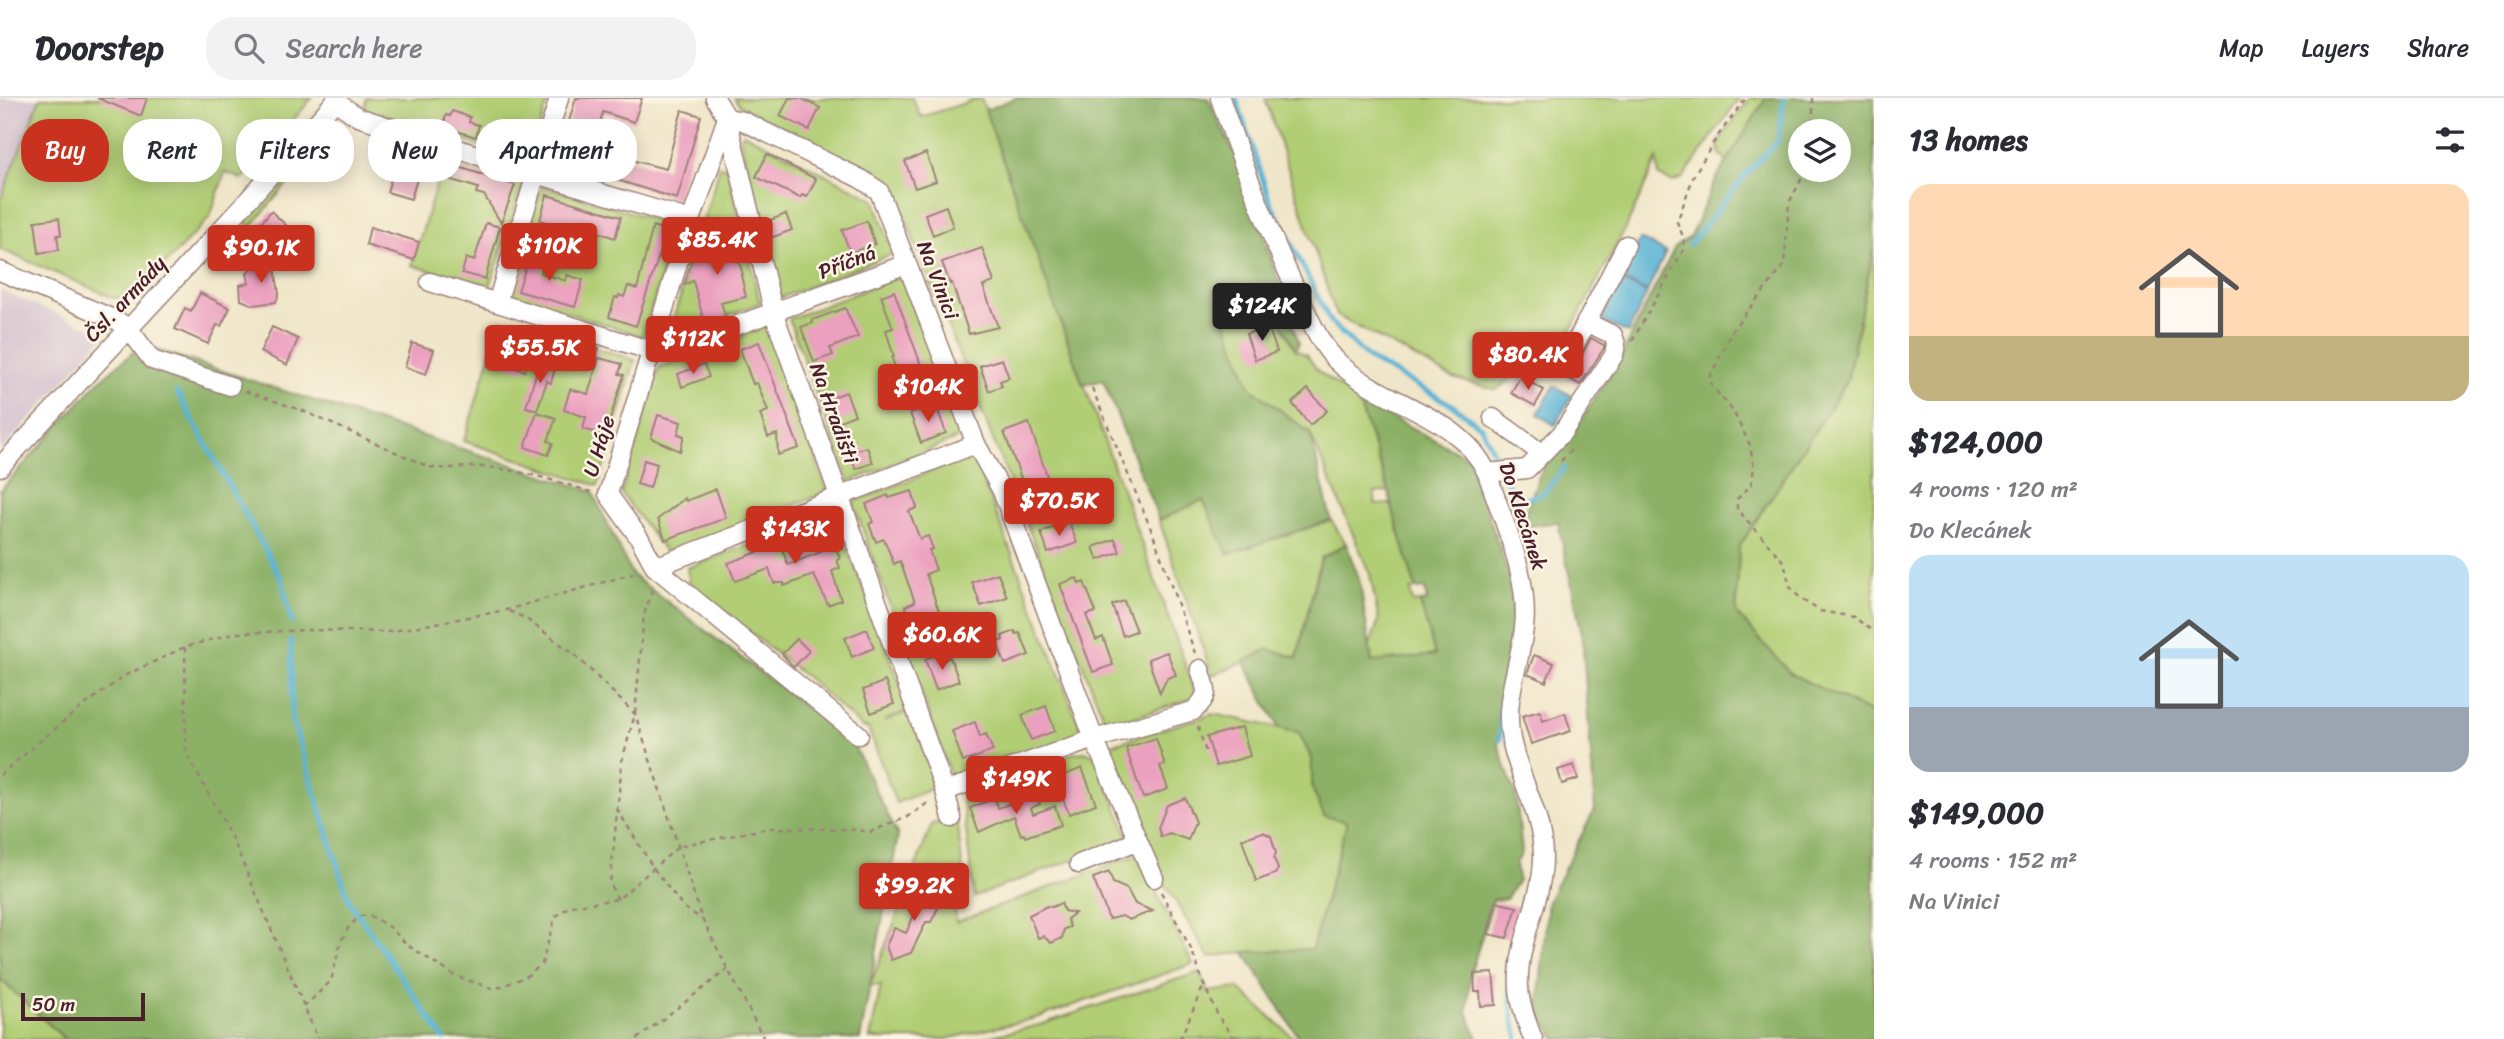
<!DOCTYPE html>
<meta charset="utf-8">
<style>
body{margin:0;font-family:Sriracha,sans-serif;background:#f2f2f3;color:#2b2b33;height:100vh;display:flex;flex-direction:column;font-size:26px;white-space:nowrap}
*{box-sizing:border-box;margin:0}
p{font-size:23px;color:#7c7c81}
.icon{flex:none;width:38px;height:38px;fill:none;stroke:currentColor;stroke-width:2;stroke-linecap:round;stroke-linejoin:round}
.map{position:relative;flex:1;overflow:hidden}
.details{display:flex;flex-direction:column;background:#fff;width:630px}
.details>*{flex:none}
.hud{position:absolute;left:21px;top:21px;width:665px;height:63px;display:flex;gap:14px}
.buttons{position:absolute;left:1788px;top:21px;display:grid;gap:14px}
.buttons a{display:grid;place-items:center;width:63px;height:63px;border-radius:50%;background:#fff;box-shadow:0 4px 18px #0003;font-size:35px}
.scale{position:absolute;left:21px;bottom:18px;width:124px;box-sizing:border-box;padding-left:7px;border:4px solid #4a1f2b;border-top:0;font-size:19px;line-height:24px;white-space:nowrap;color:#4a1f2b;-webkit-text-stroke:5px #fcf5e5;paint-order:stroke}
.price{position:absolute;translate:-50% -60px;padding:0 16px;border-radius:7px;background:#c8321e;color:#fff;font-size:23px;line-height:46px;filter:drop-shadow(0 2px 4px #0008)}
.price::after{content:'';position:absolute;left:50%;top:42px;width:21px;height:16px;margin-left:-10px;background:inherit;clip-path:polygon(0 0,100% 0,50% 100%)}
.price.current{background:#222;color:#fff}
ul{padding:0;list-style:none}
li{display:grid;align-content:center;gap:14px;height:371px;padding:0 35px}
li span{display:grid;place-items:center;height:217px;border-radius:21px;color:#555}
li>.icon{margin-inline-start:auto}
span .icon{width:126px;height:126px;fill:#fffc;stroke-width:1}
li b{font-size:30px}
h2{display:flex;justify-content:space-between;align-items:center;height:84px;padding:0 35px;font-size:30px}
.pill{padding:0 24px;border-radius:28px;background:#fff;box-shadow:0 4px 18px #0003;font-size:24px;line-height:63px}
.pill.current{background:#c8321e;color:#fff}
header{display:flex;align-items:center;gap:42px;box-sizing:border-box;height:98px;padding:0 35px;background:#fff;border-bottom:2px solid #e1e1e2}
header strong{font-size:33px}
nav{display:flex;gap:38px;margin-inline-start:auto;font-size:24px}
.search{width:490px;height:63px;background:#f2f2f3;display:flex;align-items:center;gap:18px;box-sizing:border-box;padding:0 24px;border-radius:28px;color:#7c7c81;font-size:26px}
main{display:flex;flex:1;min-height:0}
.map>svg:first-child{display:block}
.industrial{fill:#d0bdcd}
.green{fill:#b1ce75;stroke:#7e7650;stroke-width:2}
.forest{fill:#8cb166;stroke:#6b6848;stroke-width:2;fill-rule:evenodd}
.water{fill:#57b2d5;stroke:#506880;stroke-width:2}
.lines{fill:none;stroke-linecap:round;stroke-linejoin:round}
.stream{stroke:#57b2d5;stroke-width:5}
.building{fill:#eca0bf}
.minor-casing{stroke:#9d827a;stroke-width:21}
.path{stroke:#9d827a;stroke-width:2.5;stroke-dasharray:5 5;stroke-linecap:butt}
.minor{stroke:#fff;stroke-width:18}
.labels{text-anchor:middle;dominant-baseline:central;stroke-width:5;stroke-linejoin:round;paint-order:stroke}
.street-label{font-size:21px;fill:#4a1f2b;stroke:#fcf5e5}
</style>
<header>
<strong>Doorstep</strong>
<div class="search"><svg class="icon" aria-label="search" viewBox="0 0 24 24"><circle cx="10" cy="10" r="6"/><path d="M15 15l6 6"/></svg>Search here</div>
<nav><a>Map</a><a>Layers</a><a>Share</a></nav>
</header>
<main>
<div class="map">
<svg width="1874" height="941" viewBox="0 0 1874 941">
<rect width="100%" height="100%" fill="#fcf5e5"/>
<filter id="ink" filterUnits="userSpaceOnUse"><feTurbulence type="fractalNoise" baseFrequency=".0143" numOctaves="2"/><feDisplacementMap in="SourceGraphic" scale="14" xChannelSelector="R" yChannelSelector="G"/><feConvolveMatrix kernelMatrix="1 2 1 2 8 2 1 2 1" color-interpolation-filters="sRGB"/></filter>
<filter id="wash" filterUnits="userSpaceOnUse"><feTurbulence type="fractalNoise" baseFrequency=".00686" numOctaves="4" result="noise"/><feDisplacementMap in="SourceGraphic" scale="28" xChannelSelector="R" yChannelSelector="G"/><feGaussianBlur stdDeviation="1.57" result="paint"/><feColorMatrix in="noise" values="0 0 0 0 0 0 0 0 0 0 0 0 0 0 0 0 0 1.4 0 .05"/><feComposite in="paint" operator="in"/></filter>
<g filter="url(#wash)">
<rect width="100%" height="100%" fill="#f0e6c9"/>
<g class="industrial">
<polygon points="0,0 40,0 0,103"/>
<polygon points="0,192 106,236 0,354"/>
</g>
<g class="green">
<polygon points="40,0 312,0 242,81 225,74 210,119 135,198 114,200 0,151 0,103"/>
<polygon points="366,0 549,0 529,63 365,13"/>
<polygon points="734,0 912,0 921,19 981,0 1197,599 1107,628 891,85 740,8"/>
<polygon points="1265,0 1739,0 1683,80 1672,84 1659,78 1657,61 1627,127 1565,243 1546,250 1497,292 1453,280 1336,217"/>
<polygon points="1750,0 1769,0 1729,65 1720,56 1718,45"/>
<polygon points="327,24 338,25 251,129 242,120"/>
<polygon points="743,35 874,101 893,156 780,200 740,41"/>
<polygon points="445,59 524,82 489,191 412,167 439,78 466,86 471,73 443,64"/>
<polygon points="720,68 727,70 760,205 675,238 670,232"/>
<polygon points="542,88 676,128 643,238 510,197"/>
<polygon points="1874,149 1874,616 1791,576 1736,515 1739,449 1847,283"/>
<polygon points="901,178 966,337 849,384 789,221"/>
<polygon points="1268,201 1296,252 1307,257 1318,273 1358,302 1389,393 1374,395 1376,407 1391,406 1416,491 1410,492 1413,505 1420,504 1436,557 1372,565 1369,549 1379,522 1370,476 1310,335 1250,289 1224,218"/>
<polygon points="501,222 635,262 598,388 464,343"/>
<polygon points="766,229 828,394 666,455 621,395 659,270"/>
<polygon points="973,357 1083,637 953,684 853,404"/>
<polygon points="1203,401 1228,456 1331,422 1346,446 1321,460 1297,560 1268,551 1244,564 1212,577 1159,422"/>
<polygon points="834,416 910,611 884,623 909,614 938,688 896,705 868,630 863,630 811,583 690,487 687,470"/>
<polygon points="1213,616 1299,634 1312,661 1312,690 1347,724 1312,851 1244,854 1209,859 1165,786 1140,734 1110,647"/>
<polygon points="1088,654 1096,659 1127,735 1125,742 974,799 962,697 1074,655"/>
<polygon points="957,722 966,801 955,805 956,824 1137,757 1193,866 1036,920 946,941 870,941 881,887 870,888 932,726"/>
<polygon points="1200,874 1208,894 1238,890 1295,941 979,941 1039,927"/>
<polygon points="0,881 1,882 65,941 0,941"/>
</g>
<g class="forest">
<polygon points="1016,0 1208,0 1239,65 1299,245 1296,252 1268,201 1224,218 1250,289 1310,335 1331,422 1228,456 1203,402 1159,422 1103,282 1083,287 985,12"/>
<path d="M1766 0H1874V149L1847 283 1739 449 1736 515 1791 576 1874 616V941H1557L1538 912 1548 803 1595 711 1582 536 1558 424 1519 429 1543 369 1564 350 1620 260 1675 149 1690 139 1716 81ZM1801 33H1839V72H1801Z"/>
<polygon points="142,247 592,393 632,477 852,644 898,738 860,941 65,941 0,881 0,393 99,283"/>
<polygon points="1358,302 1469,360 1512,487 1513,535 1504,584 1498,646 1516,699 1522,755 1516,765 1518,782 1506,801 1493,802 1471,874 1467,914 1478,941 1300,941 1244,854 1312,851 1347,724 1324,718 1312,690 1312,661 1299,635 1279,630 1244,564 1268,551 1297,560 1321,460 1346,446 1360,485 1372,564 1435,557 1420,504 1427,503 1425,490 1416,491 1391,406 1389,393"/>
</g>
<g class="water">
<polygon points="1640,141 1666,154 1647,194 1621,181"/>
<polygon points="1620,183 1647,195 1628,235 1601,223"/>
<polygon points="1554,288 1572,298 1555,327 1538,316"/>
</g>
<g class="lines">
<g class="stream">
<polyline points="1236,0 1269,101 1331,225 1369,261 1454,308 1482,330 1500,369"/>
<polyline points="1690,146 1749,73 1778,43 1784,0"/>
<polyline points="177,294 282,482 292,524"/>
<polyline points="1504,378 1516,403"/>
<polyline points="1508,418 1516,403 1543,396 1564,370"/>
<polyline points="291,542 292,621 349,803 444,941"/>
<polyline points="1500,642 1500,607"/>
<path d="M1518 941C1503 888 1510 851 1523 799"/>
</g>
</g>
<g id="blocks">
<g class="building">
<polygon points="97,0 147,0 141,18"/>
<polygon points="576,0 642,0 634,24 603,14 592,52 666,71 682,12 701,18 677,101 557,63"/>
<polygon points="789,0 801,0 820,10 809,32 780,18"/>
<polygon points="452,13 470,19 469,24 479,27 476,39 443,29 446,17 450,18"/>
<polygon points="500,30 529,39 524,53 495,44"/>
<polygon points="926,55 936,83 915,90 905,63"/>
<polygon points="767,56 816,81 807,99 802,97 800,100 756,79"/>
<polygon points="398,58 422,64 411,101 387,94"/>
<polygon points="443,64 515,87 501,125 484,97 476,95 478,90 439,78"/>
<polygon points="547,97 621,119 615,140 582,129 580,136 540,122"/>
<polygon points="946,108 953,129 933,137 925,116"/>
<polygon points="271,113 286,127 269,146 254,133"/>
<polygon points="786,116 792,132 768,141 764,127 771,125 770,122"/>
<polygon points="59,120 61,137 57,137 59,152 39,155 35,123"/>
<polygon points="867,123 875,146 850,155 842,132"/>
<polygon points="486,125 500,129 485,181 462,175 466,160 474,163"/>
<polygon points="653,128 667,133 636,228 609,219 615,199 618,200 619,197 624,199 628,188 637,191"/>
<polygon points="370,129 419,144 414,162 366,147"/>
<polygon points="729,131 743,177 741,177 746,199 721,205 726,219 705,227 693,183 684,187 694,155 714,161 708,137"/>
<polygon points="982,150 994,184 983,188 998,229 969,236 952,185 950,186 942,164"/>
<polygon points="531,153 547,157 541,175 566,183 567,177 583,182 575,209 518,193"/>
<polygon points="274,163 279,196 276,204 253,207 241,202 240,187 249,185 247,175 256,165"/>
<polygon points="894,193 925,278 909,284 914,298 898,304 893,289 901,286 892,260 894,259 886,232 893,230 881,198"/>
<polygon points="200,195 230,210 221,228 217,227 208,246 175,231 185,210 191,213"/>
<polygon points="845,210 858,239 830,250 833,257 814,264 801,229 813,225 812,222"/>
<polygon points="1268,228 1277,254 1255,262 1246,236"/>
<polygon points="272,229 298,241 287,267 260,254"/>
<polygon points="510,238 528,243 527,248 532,249 525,273 497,264 502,246 508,248"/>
<polygon points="1591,240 1604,247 1604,250 1580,287 1565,278 1575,263 1582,257"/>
<polygon points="759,244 799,350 778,357 777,336 768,339 760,316 768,313 757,285 753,286 740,251"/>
<polygon points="412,245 434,252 426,276 405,269"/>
<polygon points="583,245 599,250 594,267 577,262"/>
<polygon points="599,260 622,266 619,276 624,277 605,337 583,331 586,319 564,312 570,291 588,296"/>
<polygon points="1002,261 1009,280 1000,283 1002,288 989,293 980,268"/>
<polygon points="539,266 555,270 551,285 547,283 537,312 526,309"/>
<polygon points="704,266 709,279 682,289 678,276"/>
<polygon points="1520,279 1544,292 1535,308 1511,295"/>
<polygon points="1308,291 1327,313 1310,327 1292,305"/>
<polygon points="846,294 855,317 837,324 828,301"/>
<polygon points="923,310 925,314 937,310 946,335 921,345 910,315"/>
<polygon points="537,314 556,320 548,343 553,345 548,357 525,349"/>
<polygon points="658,317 681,324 678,336 684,338 680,353 651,340"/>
<polygon points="1029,325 1047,378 1044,380 1048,391 1028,399 1004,334"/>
<polygon points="867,349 873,365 856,371 849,354"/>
<polygon points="644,362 657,366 650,390 637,386"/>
<polygon points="716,391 726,420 665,442 658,421 685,400 686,403"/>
<polygon points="912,393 917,410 909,413 920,441 928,438 933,451 929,452 936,472 926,476 942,522 914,532 905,508 915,504 900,463 894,466 884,441 876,444 869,426 873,424 866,406 888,397 889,400"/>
<polygon points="1069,424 1077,445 1048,455 1041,434"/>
<polygon points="828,429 840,461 837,462 840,470 832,473 841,502 828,507 814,477 784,488 784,485 774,485 769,471 735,483 728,465 780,446 788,467 821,454 813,434"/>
<polygon points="1115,441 1120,454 1098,462 1093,449"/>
<polygon points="998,475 1007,499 981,508 972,484"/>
<polygon points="1077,480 1079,486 1084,484 1096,514 1086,517 1096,542 1103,539 1113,567 1093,574 1060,486"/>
<polygon points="1124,503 1136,533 1123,538 1112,507"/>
<polygon points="867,531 874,550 852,559 845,540"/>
<polygon points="1015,533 1016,536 1020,535 1029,557 1005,566 997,544 1003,542 1002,538"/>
<polygon points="797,541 809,553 794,569 782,556"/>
<polygon points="1167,554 1176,577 1167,580 1160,595 1148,561"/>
<polygon points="939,556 942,563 950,559 959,583 936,592 925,561"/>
<polygon points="1534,557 1554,565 1546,584 1527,576"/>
<polygon points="885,583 894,606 871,615 863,592"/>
<polygon points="1046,608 1055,633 1031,642 1022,617"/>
<polygon points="1540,613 1543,623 1565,615 1571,633 1531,646 1522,618"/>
<polygon points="975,624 980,639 986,636 993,653 963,664 952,633"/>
<polygon points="1242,629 1250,658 1216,668 1207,639"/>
<polygon points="1156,640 1165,667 1160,668 1168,691 1143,700 1126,650"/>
<polygon points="1574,667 1578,681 1562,686 1558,672"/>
<polygon points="1082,670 1096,706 1069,716 1060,693 1065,691 1060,679"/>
<polygon points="1036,697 1040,706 1031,710 1033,716 1055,708 1061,727 1025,739 1024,736 1021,737 1014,718 979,734 970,710 994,700 998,710"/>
<polygon points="1185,700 1195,724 1188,742 1169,735 1161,739 1158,730 1167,707"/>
<polygon points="1263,734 1271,738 1276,755 1274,760 1278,771 1275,776 1256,783 1242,741"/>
<polygon points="1109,774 1113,785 1127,791 1135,806 1153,813 1129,822 1122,818 1109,821 1093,780"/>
<polygon points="924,781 937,787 929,803 939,808 931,824 926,824 911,855 891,862 886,848 894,830 906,835 917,811 914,809 918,800 916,799"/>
<polygon points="1495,804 1517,809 1507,840 1488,836"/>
<polygon points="1061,805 1064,813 1075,815 1067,821 1070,829 1064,831 1062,840 1051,845 1043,838 1038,840 1029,817 1047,808 1052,809"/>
<polygon points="1493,875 1496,907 1481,908 1480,894 1475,894 1474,876"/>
</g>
</g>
</g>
<g filter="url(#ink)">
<use href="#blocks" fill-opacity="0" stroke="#9d827a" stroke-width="2"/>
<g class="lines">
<defs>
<g id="minor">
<polyline points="715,0 727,20 774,216 945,693 952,720"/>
<path d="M1220 0C1243 67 1268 134 1299 198 1309 220 1321 249 1340 266 1384 307 1461 317 1487 375 1503 424 1530 478 1524 530 1520 567 1503 603 1511 641 1519 681 1543 717 1543 759 1543 803 1516 844 1519 890 1520 907 1527 925 1533 941"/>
<polyline points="335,3 358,19 536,76 691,122"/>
<polyline points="727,20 743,23 861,81 879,93 976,346 1002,393 1094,641 1154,780"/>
<polyline points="727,20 691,122 608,396 640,441 655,469 859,637"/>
<polyline points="0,173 118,223 129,231 152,262 230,288"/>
<polyline points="430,184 652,253 668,252 907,166"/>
<polyline points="497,205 559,0"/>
<polyline points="1572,252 1626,147"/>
<polyline points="1493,320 1541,355"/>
<polyline points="0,369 241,110 338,0"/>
<polyline points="1487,375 1527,371 1562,335 1614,257 1616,246 1613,237 1586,224"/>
<polyline points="655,469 976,346"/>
<path d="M945 693 1094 641 1193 613C1211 597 1207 593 1200 571"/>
<polyline points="1079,766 1137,743"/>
</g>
</defs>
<use href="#minor" class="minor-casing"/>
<g class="path">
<polyline points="1813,0 1813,33"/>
<polyline points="1806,72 1789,105 1784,168 1733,231 1710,279 1712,288 1733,313 1750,347 1754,370 1751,387 1737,401 1737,411 1784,464 1790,489 1801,501 1820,513 1854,519 1874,534"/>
<polyline points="1632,243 1684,151 1684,141 1677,124 1694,77 1717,39 1746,0"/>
<polyline points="1092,290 1153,436 1195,555"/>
<path d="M245 293 301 312 429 369C448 372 465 368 484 369 521 372 556 383 591 394"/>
<polyline points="1561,363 1573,350"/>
<polyline points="509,513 525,520 574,556 635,616 702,821 764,941"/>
<polyline points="185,549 186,654 234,744 318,941"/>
<polyline points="1198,629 1206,654"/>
<polyline points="0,677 75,614 126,577 185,549 235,535 311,532 388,534 506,512 639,474"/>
<polyline points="617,711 654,771 683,809 702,821"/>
<polyline points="1161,794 1192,853 1204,887 1219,920 1235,941"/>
<polyline points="618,801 610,787 622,663 635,616 644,517 653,489"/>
<polyline points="304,909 331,883 341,843 350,827 361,818 369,817 391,830 406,846 455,878 491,890 501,889 527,878 542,866 555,819 570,808 618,801 679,748 769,730 848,731 870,734 908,719 929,704"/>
<polyline points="637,941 728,871"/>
<polyline points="1180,941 1204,887"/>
</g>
<use href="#minor" class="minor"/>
</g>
</g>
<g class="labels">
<g class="street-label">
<text transform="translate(847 164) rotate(-21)">Příčná</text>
<text transform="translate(938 182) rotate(69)">Na Vinici</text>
<text transform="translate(125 201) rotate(-47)">Čsl. armády</text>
<text transform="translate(834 315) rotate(70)">Na Hradišti</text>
<text transform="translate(599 348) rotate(-73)">U Háje</text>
<text transform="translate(1523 418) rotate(72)">Do Klecánek</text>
</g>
</g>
</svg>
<div class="buttons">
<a><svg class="icon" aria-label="layers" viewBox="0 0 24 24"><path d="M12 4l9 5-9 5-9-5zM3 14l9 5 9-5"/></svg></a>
</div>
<div class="scale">50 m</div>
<b class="price" style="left:717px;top:179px">$85.4K</b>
<b class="price" style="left:549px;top:185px">$110K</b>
<b class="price" style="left:261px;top:187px">$90.1K</b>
<b class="price current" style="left:1262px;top:245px">$124K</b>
<b class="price" style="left:693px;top:278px">$112K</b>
<b class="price" style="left:540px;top:287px">$55.5K</b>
<b class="price" style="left:1528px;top:294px">$80.4K</b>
<b class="price" style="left:928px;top:326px">$104K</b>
<b class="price" style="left:1059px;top:440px">$70.5K</b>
<b class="price" style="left:795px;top:468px">$143K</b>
<b class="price" style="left:942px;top:574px">$60.6K</b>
<b class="price" style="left:1016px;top:718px">$149K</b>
<b class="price" style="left:914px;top:825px">$99.2K</b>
<div class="hud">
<a class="pill current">Buy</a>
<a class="pill">Rent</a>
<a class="pill">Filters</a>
<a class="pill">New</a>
<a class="pill">Apartment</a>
</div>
</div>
<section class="details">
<h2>13 homes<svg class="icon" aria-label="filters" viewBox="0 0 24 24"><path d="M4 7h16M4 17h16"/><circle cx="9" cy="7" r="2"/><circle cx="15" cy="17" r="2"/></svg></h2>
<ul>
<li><span style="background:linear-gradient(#ffd9b3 70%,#c2b280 0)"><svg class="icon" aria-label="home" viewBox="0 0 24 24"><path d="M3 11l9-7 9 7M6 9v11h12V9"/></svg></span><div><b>$124,000</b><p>4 rooms · 120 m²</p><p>Do Klecánek</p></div></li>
<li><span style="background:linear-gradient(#bfe0f5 70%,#9aa5b1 0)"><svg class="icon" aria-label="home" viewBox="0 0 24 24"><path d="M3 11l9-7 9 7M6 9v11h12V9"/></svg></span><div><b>$149,000</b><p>4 rooms · 152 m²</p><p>Na Vinici</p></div></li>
</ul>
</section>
</main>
